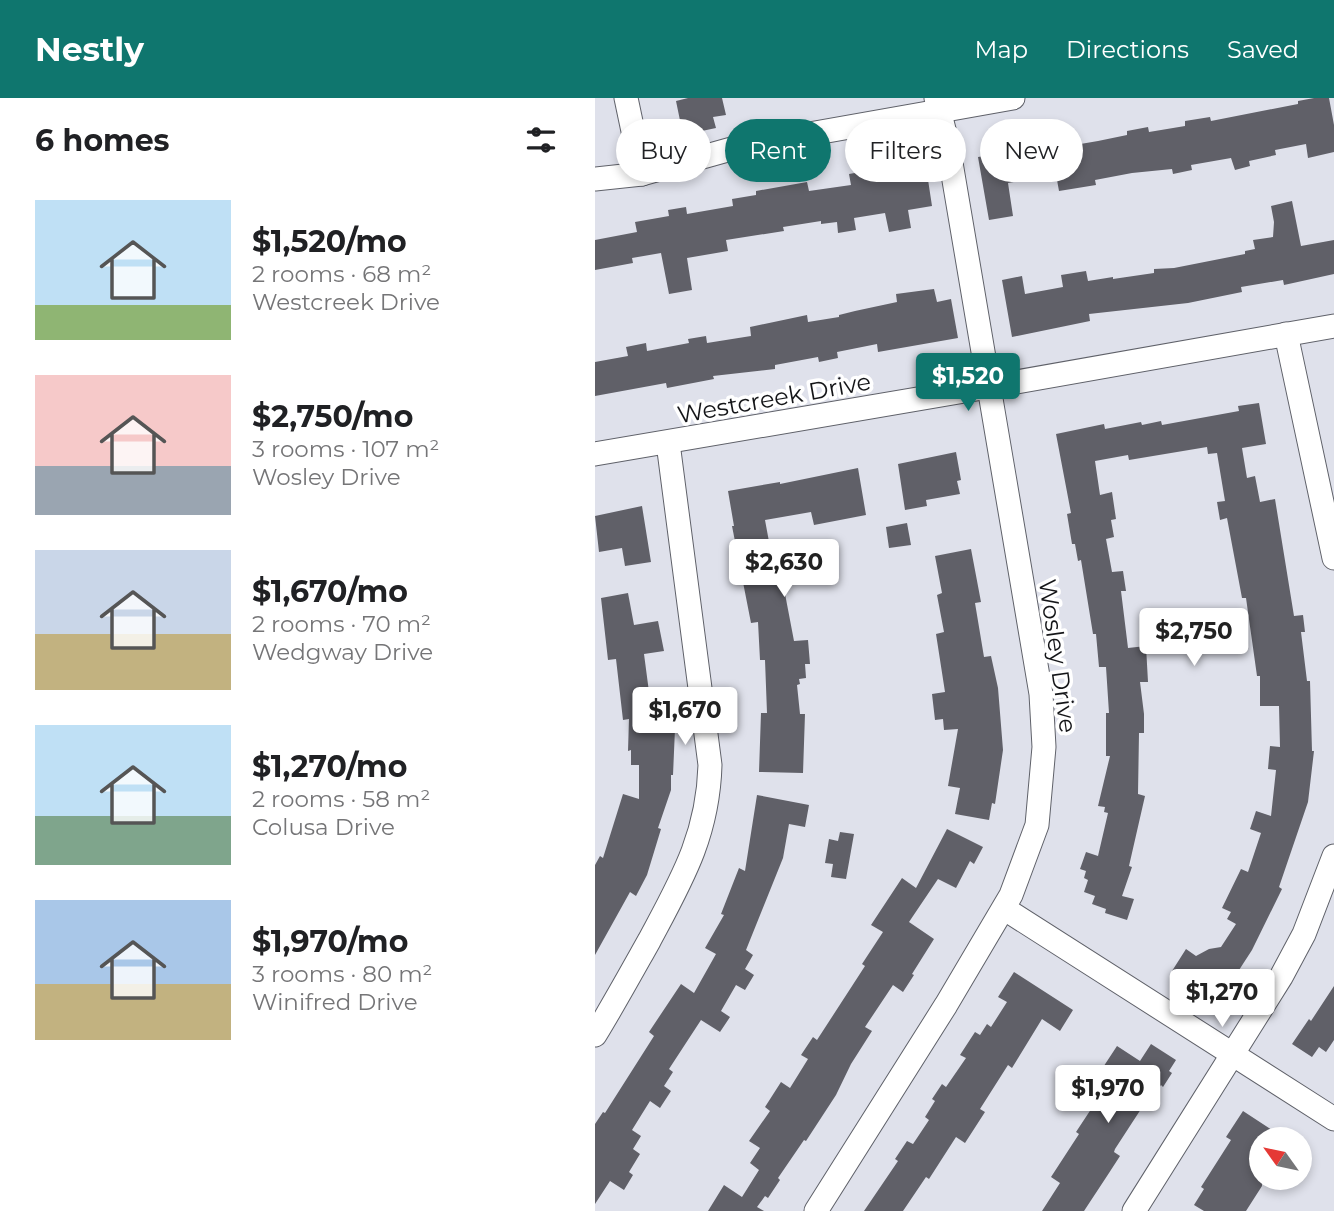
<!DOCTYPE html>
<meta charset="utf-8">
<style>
body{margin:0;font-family:Montserrat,sans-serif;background:#f2f2f2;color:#202124;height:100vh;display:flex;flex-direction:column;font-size:26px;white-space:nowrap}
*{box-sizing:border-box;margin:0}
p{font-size:23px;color:#757577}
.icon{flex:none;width:38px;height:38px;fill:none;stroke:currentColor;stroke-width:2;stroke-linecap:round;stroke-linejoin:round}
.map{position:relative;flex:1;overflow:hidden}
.drawer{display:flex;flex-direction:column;background:#fff;width:595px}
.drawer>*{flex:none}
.banner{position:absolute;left:21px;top:21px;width:612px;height:63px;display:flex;gap:14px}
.needle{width:46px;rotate:303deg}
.fabs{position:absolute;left:654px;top:1029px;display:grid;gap:14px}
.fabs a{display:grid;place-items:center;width:63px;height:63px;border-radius:50%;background:#fff;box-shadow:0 4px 10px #0003;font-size:35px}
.price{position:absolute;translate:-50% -60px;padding:0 16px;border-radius:7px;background:#fff;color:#222;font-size:23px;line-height:46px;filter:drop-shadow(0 2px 4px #0008)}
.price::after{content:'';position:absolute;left:50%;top:42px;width:21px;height:16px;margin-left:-10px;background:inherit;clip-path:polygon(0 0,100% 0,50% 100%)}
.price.selected{background:#0f766e;color:#fff}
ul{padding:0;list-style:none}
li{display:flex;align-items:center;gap:21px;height:175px;padding:0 35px}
li span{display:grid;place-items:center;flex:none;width:196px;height:140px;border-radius:0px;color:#555}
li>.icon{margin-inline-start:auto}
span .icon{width:84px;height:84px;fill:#fffc;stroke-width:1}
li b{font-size:30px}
h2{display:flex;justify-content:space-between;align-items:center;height:84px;padding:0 35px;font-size:30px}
.chip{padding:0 24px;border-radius:32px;background:#fff;box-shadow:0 4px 10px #0003;font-size:24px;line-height:63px}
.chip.selected{background:#0f766e;color:#fff}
header{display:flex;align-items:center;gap:42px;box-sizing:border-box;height:98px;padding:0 35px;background:#0f766e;color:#fff}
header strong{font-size:33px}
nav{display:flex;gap:38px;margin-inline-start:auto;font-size:24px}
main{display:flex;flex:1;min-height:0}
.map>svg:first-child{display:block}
.building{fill:#606068}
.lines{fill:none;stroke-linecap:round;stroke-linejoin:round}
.minor-casing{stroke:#5f6169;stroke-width:25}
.minor{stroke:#fff;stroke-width:23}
.labels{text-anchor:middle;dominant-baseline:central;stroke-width:7;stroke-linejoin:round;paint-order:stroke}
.street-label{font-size:24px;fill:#141518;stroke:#fff}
</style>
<header>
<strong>Nestly</strong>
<nav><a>Map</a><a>Directions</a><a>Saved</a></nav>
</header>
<main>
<section class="drawer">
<h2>6 homes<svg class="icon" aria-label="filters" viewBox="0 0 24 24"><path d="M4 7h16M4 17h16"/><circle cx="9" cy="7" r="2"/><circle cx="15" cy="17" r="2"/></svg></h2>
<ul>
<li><span style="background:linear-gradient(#bfe0f5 75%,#8fb573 0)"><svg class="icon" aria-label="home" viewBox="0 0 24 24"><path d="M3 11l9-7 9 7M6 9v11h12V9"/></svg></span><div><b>$1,520/mo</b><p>2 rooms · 68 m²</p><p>Westcreek Drive</p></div></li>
<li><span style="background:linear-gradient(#f6c9c9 65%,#9aa5b1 0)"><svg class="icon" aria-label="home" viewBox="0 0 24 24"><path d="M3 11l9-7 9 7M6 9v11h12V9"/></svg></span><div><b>$2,750/mo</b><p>3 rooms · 107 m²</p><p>Wosley Drive</p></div></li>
<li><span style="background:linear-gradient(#c9d6e8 60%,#c2b280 0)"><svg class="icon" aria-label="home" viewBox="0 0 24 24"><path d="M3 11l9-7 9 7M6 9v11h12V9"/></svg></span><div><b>$1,670/mo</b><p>2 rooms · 70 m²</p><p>Wedgway Drive</p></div></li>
<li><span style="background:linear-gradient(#bfe0f5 65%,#7fa58c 0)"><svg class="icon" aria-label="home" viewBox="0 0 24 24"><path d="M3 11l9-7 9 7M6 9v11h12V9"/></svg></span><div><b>$1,270/mo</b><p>2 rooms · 58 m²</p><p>Colusa Drive</p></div></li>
<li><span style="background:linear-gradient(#a9c7e8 60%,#c2b280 0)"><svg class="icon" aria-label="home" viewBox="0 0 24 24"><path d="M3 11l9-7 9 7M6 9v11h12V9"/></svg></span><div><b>$1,970/mo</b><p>3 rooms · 80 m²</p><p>Winifred Drive</p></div></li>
</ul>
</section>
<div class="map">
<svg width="739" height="1113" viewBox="0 0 739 1113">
<rect width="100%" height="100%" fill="#dfe1eb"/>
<g class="building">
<polygon points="93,0 127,0 131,17 118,19 121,30 88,37 81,3"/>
<polygon points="719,0 734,0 739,27 739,54 713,60 711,46 680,52 681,57 654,63 655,68 640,72 636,60 596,67 597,72 578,76 577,71 537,75 500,82 501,87 464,93 462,82 447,84 446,79 413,85 418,118 394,122 383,59 462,46 462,50 503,43 532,37 532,33 553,29 554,34 590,28 590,23 615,19 616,23 703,6 703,3"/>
<polygon points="330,62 337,108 313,112 316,130 294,134 290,115 259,120 261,132 243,135 242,124 226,126 226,123 188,129 189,133 131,142 133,153 92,160 97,192 74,196 66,155 37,160 38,165 0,172 0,142 42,134 40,124 74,118 73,112 91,109 92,116 138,108 137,101 161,97 161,93 212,84 214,93 256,87 254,76 271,73 272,77 307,71 306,66"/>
<polygon points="697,103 706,148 739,142 739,176 689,187 688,182 646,189 647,194 593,205 494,216 495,223 417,239 407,182 427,178 430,196 468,189 466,177 491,173 493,183 518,179 518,181 559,175 559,171 579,170 650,156 650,153 660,151 658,142 678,139 679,124 676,108"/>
<polygon points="339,191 342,204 356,201 363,240 283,254 282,246 242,254 243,260 224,264 223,259 180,267 180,271 118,278 119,281 72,290 71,285 0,298 0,264 33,258 31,249 51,245 52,253 94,245 93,241 111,238 112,245 156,238 155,229 212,217 213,224 244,219 244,217 260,213 302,204 301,196"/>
<polygon points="664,305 671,346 647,350 652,380 660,378 665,404 680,401 699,518 708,517 710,534 706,534 712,583 715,583 717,653 719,653 713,704 684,789 687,791 657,852 624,903 577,873 591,851 601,858 614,851 626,849 641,826 632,821 636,814 627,810 646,771 653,774 666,735 655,731 661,713 676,718 681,672 673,671 675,648 685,649 684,608 665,608 665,578 662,578 651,500 647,500 632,420 625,422 622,404 630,403 622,355 613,356 612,349 534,362 533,357 500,363 505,397 517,394 521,421 516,422 519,439 511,441 517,474 528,473 531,493 526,493 533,550 551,548 553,584 545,584 549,616 549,635 544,635 543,696 550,698 534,768 537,769 527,798 539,801 532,822 510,815 511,811 497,806 500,798 489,794 493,782 489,780 491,773 485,771 491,754 503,758 513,715 509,714 510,709 503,708 515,658 511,658 511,615 514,615 511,569 504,569 501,536 498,536 486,462 483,463 480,446 477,446 472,416 476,415 461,336 509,326 510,331 546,324 547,327 566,323 567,327 644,313 643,308"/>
<polygon points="361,354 366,382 362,383 365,396 331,402 332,408 310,412 303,366"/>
<polygon points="263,370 271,417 219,427 216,414 170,422 177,460 183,459 199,543 213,542 215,566 210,566 211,580 204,581 205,586 202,587 205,616 210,616 208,675 164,674 166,615 172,615 170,562 165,562 163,524 156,525 137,428 139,428 133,393 185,384 185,386"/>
<polygon points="47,408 56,464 30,468 27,450 4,454 0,418"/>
<polygon points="312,425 316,447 294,450 291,429"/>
<polygon points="376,451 386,504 380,505 389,559 396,558 403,590 408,652 400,706 397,705 394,722 360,716 365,690 353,688 363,631 349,632 348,621 340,622 337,596 350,594 341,536 349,534 342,497 347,495 340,458"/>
<polygon points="33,495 39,527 63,523 69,553 49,556 54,594 75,591 80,631 78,677 76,677 76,692 63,730 66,731 52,777 41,798 35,794 0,857 0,767 5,758 8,760 28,696 44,701 44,667 36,667 36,652 33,653 34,621 28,622 21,561 13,562 6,500"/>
<polygon points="162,697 214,707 210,729 194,726 188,760 151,852 158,857 150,871 159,877 150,892 141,887 126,913 135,919 125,934 106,922 74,971 78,974 69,988 76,993 65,1010 55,1003 37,1032 46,1038 38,1051 45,1056 34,1074 38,1077 29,1092 15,1083 0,1106 0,1026 8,1014 10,1015 59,938 54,934 86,886 99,895 121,856 110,850 129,817 126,816 144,770 150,773"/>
<polygon points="352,731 388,749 379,766 375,763 361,790 343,781 314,824 339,841 317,876 319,877 308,894 298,887 270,929 277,933 256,966 241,997 211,1043 209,1042 183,1080 185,1082 173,1100 170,1098 162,1109 169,1113 113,1113 129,1087 147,1099 164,1072 155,1065 165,1050 154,1043 175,1013 170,1009 186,984 195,990 213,961 206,957 218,939 222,942 270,868 267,866 288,834 276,827 307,780 321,790"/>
<polygon points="245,734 259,736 251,781 236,779 238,766 230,765 234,741 243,743"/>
<polygon points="419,874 478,912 465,933 447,921 417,970 413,967 385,1011 390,1014 370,1045 361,1039 334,1081 331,1079 308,1113 269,1113 303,1063 300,1061 312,1043 318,1046 334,1022 330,1019 340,1003 337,1001 347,986 351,989 371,960 365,957 380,934 385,937 392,926 396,929 412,904 403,899"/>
<polygon points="739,888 739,942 731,954 724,949 717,959 697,946 714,921 716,923"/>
<polygon points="556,946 581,962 574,973 577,975 568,989 566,987 549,1013 546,1011 520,1051 519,1054 525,1058 514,1075 489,1113 447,1113 465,1085 456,1079 484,1036 481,1034 510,990 499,983 522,948 545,963"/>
<polygon points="648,1013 691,1041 667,1041 667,1088 651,1113 609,1113 599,1107 609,1091 606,1089 636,1042 631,1039"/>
</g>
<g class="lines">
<defs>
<g id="minor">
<polyline points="31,0 47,76"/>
<polyline points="0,81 47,76 147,48 418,0"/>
<polyline points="691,236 739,460"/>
<polyline points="0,356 393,289 739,228"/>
<polyline points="410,811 739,1021"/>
<path d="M0 937C19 906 36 875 54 843 86 783 113 738 115 667L73 345"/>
<polyline points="221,1113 351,907 416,797 442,727 449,649 446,596 353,47 341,0"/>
<polyline points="539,1113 686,879 709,836 739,758"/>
</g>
</defs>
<use href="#minor" class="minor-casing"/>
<use href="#minor" class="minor"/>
</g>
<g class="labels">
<g class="street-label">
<text transform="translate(179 300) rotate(-10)">Westcreek Drive</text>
<text transform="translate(463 558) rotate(82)">Wosley Drive</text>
</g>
</g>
</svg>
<div class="fabs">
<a><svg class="needle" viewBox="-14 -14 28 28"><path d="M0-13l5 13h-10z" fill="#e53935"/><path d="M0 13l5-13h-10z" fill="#757577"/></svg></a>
</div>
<b class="price selected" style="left:373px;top:315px">$1,520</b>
<b class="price" style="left:189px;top:501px">$2,630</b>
<b class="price" style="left:599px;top:570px">$2,750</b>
<b class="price" style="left:90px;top:649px">$1,670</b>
<b class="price" style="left:627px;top:931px">$1,270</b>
<b class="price" style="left:513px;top:1027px">$1,970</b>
<div class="banner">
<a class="chip">Buy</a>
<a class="chip selected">Rent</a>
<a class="chip">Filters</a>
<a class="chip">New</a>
</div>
</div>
</main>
